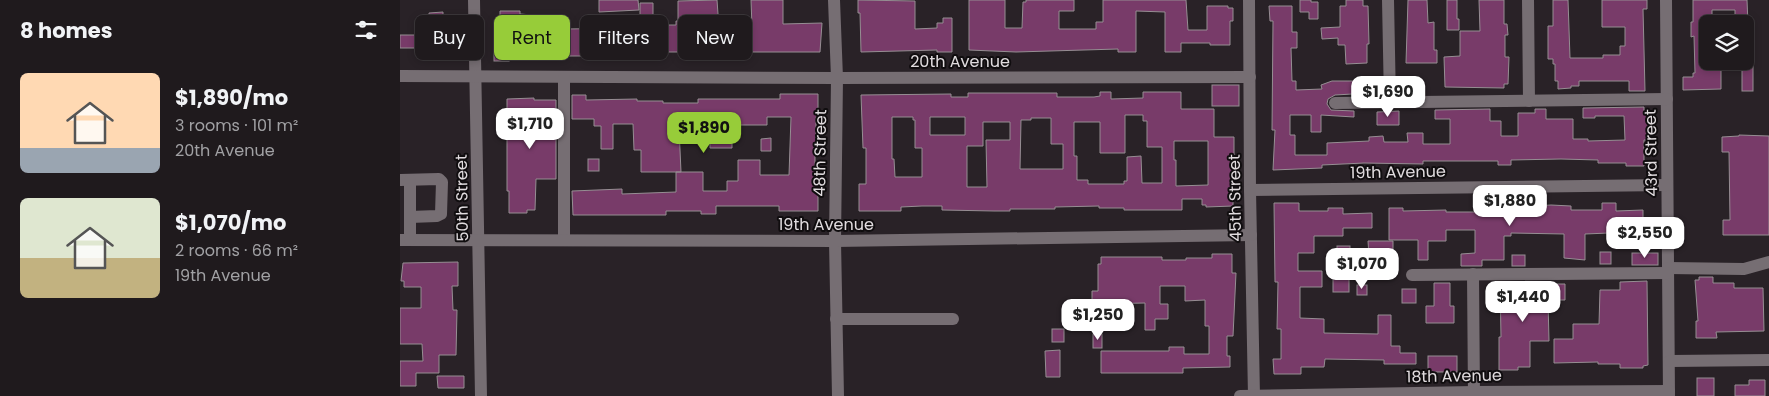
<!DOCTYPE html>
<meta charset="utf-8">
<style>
body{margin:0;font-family:Poppins,sans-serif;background:#272326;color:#f1f3f6;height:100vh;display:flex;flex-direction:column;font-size:19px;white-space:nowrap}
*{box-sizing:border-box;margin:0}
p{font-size:16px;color:#a1a1a4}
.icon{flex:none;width:28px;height:28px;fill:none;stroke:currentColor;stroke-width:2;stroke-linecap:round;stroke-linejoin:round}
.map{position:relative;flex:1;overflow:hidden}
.details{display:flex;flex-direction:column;background:#1f1a1d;width:400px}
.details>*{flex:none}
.hud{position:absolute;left:15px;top:15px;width:475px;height:45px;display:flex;gap:10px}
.controls{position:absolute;left:1299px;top:15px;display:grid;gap:10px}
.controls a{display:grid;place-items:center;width:55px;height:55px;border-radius:8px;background:#1f1a1d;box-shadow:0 2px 8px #0003,0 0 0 1px #3c383b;font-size:25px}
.price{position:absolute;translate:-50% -42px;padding:0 11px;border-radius:10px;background:#fff;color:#222;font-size:16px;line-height:32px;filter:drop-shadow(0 1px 2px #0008)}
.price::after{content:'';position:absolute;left:50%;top:30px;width:15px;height:11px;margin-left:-8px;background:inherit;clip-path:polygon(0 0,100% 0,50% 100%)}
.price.active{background:#97cc39;color:#111}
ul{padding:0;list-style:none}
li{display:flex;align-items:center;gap:15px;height:125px;padding:0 20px}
li span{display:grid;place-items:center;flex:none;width:140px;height:100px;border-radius:8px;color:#555}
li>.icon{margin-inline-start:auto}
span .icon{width:60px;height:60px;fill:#fffc;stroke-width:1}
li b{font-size:21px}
h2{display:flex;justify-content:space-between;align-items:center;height:60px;padding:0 20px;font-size:21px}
.tag{padding:0 18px;border-radius:8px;background:#1f1a1d;box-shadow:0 2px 8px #0003,0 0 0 1px #3c383b;font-size:18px;line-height:45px}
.tag.active{background:#97cc39;color:#111}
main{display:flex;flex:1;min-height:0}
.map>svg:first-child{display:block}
.building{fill:#783b69;stroke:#968e93;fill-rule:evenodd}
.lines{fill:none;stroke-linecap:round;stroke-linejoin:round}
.minor{stroke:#766e73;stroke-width:12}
.labels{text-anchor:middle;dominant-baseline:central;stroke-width:4;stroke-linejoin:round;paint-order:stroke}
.street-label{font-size:16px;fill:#e1dcdf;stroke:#100d0f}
</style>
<main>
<section class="details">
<h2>8 homes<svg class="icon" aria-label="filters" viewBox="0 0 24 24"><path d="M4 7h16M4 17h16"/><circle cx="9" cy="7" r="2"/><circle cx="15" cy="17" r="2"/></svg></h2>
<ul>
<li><span style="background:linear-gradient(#ffd9b3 75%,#9aa5b1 0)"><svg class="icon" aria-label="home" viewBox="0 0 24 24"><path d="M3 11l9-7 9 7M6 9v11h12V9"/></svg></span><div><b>$1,890/mo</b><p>3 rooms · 101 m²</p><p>20th Avenue</p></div></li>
<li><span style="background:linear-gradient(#dfe7d0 60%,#c2b280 0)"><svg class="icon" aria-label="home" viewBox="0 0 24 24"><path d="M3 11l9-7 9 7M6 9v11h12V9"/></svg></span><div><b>$1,070/mo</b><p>2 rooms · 66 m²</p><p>19th Avenue</p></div></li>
</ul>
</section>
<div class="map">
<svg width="1369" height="396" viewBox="0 0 1369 396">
<rect width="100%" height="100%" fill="#292227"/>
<g class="building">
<polygon points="199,0 238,0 239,10 199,12"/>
<polygon points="317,0 319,28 352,27 351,0 383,0 383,24 422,23 420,52 186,52 186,56 159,56 159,58 144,58 144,27 100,27 100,11 120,11 120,14 132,15 132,17 164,17 165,29 240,28 240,3 253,3 253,25 276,25 276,21 278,21 278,1"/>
<polygon points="458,0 515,1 515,29 537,28 537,23 543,23 543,18 552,18 552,52 537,52 537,50 461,52 460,13 458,13"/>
<polygon points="569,0 605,0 605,28 622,28 623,2 626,2 626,0 674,0 674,11 659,11 659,29 696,29 696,22 703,22 703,0 786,0 788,30 807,30 807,6 828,6 828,8 833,8 833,21 830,21 830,45 810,45 810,43 781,43 781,52 765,52 765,12 736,11 736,52 718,52 718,49 616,52 569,50"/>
<polygon points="900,0 911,0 911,2 918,2 918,19 909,19 909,12 900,12"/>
<polygon points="946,0 963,0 963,6 968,6 969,44 967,44 967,63 946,64 945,45 938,45 938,38 922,39 921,28 940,27 940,6 946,6"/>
<polygon points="1008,0 1027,0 1028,23 1034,22 1034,50 1037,50 1037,63 1006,63"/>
<polygon points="1047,0 1057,0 1057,19 1059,19 1059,30 1047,30"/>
<polygon points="1079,0 1104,0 1104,24 1107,24 1108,35 1105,35 1105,57 1109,57 1108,84 1104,84 1104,88 1045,87 1044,57 1060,56 1060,31 1080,31"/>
<polygon points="1153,0 1168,0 1170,58 1203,58 1203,55 1220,55 1220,46 1225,46 1225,27 1202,27 1202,0 1247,0 1247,9 1243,9 1245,91 1229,91 1229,81 1179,81 1179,86 1171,86 1171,88 1158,89 1158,81 1155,81 1155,64 1153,64 1153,59 1148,59 1148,26 1153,26"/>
<polygon points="1293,0 1347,0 1348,24 1335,24 1335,10 1312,10 1312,24 1308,24 1308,61 1321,61 1321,89 1283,90 1283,77 1293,77 1293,73 1295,73 1294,36 1291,37 1291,22 1293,22"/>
<polygon points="869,6 892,6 892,32 897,32 897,48 891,48 892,81 896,81 896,90 922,89 921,85 932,81 970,81 970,93 935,95 928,99 927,104 931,110 954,111 954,117 921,115 921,132 911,132 911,115 890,115 890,135 895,135 895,155 927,155 927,143 969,141 969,137 983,136 984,142 1008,142 1007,133 1023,133 1023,144 1050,144 1050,119 1035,119 1035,110 1090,109 1090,121 1101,121 1101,136 1118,136 1118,113 1135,113 1135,109 1146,109 1146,119 1173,119 1173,139 1188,139 1188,141 1225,140 1224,116 1195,116 1195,118 1183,118 1183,108 1244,107 1244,112 1248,111 1248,140 1244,140 1244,166 1226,166 1226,163 1198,163 1198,160 1161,159 1111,160 1111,165 1098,165 1098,161 1023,161 1023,164 964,163 922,165 922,168 873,170 875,130 872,130 873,21 870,21"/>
<polygon points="43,12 43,18 46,18 46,35 52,37 52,51 49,51 49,52 23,52 23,48 0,48 0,35 29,35 29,13"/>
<rect x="94" y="51" width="15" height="10"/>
<rect x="1342" y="61" width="11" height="30"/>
<rect x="812" y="85" width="27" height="21"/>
<path d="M700 92H711V99L743 98V92H781V109H814V137H834V163H836V179H833V206L806 207V205H802V199H782V210H724V208H699V206L655 207V209H610V211H594L542 210V206H522L501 207V211H459V184H466V148H463L461 95 551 94V97H568V93H657V97H694L700 96ZM725 115H743V121H747V147H762V183H742L741 156 727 157V181H724V184H688V180H677V156H674V122H700V153H725ZM492 117H513V120H515V148H522V177H495L494 159H492ZM530 117H565V135H530ZM631 118H651V144H663V169H620L621 120H631ZM583 122H610V140H586L587 187H567V146H583ZM774 141H808V185L776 186V160H774Z"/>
<polygon points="380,94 418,94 418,117 416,117 416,148 415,148 415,188 418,188 418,211 379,211 379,206 316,206 316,214 301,214 301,211 266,211 266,215 173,215 172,191 222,189 222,194 276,192 276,172 303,172 303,191 327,191 327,181 338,181 338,160 360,160 360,175 389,175 391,117 367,117 367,125 336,125 336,128 332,128 332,148 310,148 310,126 279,128 281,172 241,172 241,150 234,150 233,124 213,124 213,149 201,149 201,126 194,126 194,119 172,119 172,95 186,95 186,100 237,99 237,101 263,101 263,103 298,103 298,99 380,99"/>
<polygon points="134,98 134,100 156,100 156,179 136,179 135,210 127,210 127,213 109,213 109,191 107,191 107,99"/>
<polygon points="999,111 999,125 977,125 977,112"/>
<polygon points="1339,135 1369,136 1369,235 1323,235 1323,220 1330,220 1329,152 1322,152 1322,137 1339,136"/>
<polygon points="371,138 371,151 361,151 361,139"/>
<rect x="188" y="159" width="11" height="12"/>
<polygon points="874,203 899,203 899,211 928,211 928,208 943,208 943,214 972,213 972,228 943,228 943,236 914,236 914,253 898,253 898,271 922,271 922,287 900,287 900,318 924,319 924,333 978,334 978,315 991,315 991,346 1000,346 1000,353 1016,353 1016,364 984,364 984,360 925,359 924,367 901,367 901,374 874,374 873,359 881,359 881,329 877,329 878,282 875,282"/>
<polygon points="1202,203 1216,203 1216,211 1243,210 1243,229 1209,229 1209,233 1185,234 1185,260 1164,258 1164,234 1111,233 1111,236 1104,236 1104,260 1082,260 1082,266 1061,266 1061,254 1075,253 1075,230 1046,230 1046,241 1028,241 1028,260 1018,260 1018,240 989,240 989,208 1003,208 1003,211 1046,210 1046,212 1095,212 1097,211 1097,208 1151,205 1171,206 1171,210 1202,210"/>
<polygon points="968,241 993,241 993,252 980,252 980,256 969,256"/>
<rect x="937" y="246" width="13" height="13"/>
<rect x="1200" y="252" width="11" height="12"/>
<rect x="1232" y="253" width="26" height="12"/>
<polygon points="812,254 832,254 832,273 836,273 833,336 827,336 827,356 830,356 830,367 783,368 783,373 701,373 701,351 769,351 769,347 784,347 784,354 809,354 809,326 805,326 805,300 785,301 785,286 760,286 760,304 768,304 768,319 755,319 755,330 745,330 745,303 692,304 692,291 698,291 698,264 701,264 701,257 762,257 762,260 786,260 786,258 812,258"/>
<rect x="1112" y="255" width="13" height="11"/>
<polygon points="58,262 58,286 52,286 53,310 57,310 56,355 39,355 39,373 16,373 16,386 0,386 0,361 23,361 22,344 0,344 0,308 21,308 21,287 4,287 4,281 1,281 3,263"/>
<polygon points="1299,277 1313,277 1313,283 1334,283 1334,288 1363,288 1364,331 1316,332 1317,338 1296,338 1296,321 1298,321 1295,280 1299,280"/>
<rect x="933" y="279" width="16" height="13"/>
<polygon points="1247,281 1248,365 1243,366 1243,368 1220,368 1220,364 1198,364 1198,362 1154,363 1154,339 1173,339 1173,324 1199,324 1200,290 1220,290 1220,282"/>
<polygon points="1100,282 1130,282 1130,294 1119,294 1119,313 1138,312 1137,290 1151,290 1151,284 1165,284 1165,300 1148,300 1149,341 1130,341 1130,367 1118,367 1118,370 1099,370 1099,337 1101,337"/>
<polygon points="1034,283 1050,283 1050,306 1054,306 1054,323 1026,323 1026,306 1034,306"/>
<rect x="957" y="285" width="10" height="10"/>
<rect x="1002" y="289" width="14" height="14"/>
<rect x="652" y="329" width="12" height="13"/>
<rect x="693" y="334" width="9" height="14"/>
<polygon points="660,350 660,377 646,377 645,351"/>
<rect x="1028" y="356" width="29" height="16"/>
<polygon points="37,376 64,376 64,388 38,388"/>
<rect x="1297" y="378" width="17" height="18"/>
<polygon points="1349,380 1365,380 1365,396 1335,396 1335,385 1349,385"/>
</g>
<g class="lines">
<g class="minor">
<polyline points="74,0 81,396"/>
<polyline points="434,0 437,78 435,241 438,396"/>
<polyline points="849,0 850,190 854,396"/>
<polyline points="988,0 990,102"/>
<polyline points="1128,0 1129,101"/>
<polyline points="1266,0 1269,396"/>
<polyline points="0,76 437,78 850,77"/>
<polyline points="164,77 164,240"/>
<polyline points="935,103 1267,99"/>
<polyline points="0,180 39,179 42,182 41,214 37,216 10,217"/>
<polyline points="850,190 1267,185"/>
<polyline points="0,240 435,241 851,235"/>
<polyline points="10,240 10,180"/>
<polyline points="1268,268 1344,269 1369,262"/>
<polyline points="1073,274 1074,396"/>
<polyline points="1012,275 1268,273"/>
<polyline points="436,319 553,319"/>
<polyline points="1270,361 1369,360"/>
<polyline points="840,396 1074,392 1269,391"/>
</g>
</g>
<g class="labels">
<g class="street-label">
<text x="560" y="61">20th Avenue</text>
<text transform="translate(420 153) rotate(-89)">48th Street</text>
<text transform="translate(1251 153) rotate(-91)">43rd Street</text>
<text transform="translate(998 172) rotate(-1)">19th Avenue</text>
<text transform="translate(62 198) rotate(-91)">50th Street</text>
<text transform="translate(835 198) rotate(-91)">45th Street</text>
<text x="426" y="224">19th Avenue</text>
<text transform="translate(1054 376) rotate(-1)">18th Avenue</text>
</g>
</g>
</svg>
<div class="controls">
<a><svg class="icon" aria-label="layers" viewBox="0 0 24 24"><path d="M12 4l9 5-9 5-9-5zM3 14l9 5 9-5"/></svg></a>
</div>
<b class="price" style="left:988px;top:118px">$1,690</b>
<b class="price" style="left:130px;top:150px">$1,710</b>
<b class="price active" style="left:304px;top:154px">$1,890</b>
<b class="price" style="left:1110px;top:227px">$1,880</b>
<b class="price" style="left:1245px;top:259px">$2,550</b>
<b class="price" style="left:962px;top:290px">$1,070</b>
<b class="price" style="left:1123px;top:323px">$1,440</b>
<b class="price" style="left:698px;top:341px">$1,250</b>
<div class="hud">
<a class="tag">Buy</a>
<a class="tag active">Rent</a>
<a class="tag">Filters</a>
<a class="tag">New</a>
</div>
</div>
</main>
